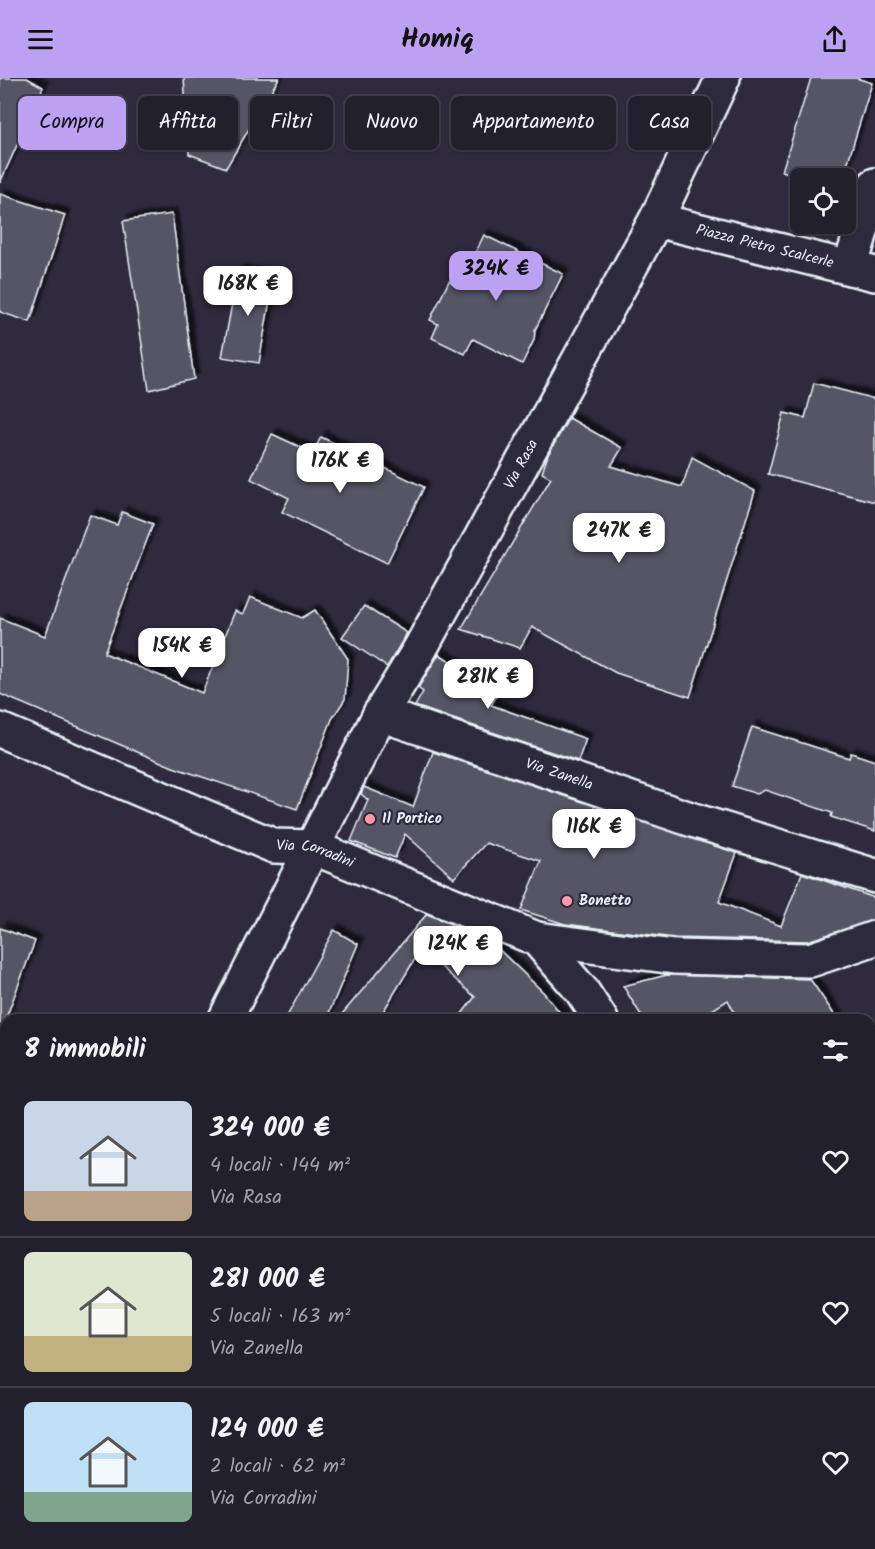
<!DOCTYPE html>
<html lang="it">
<meta charset="utf-8">
<style>
body{margin:0;font-family:Kalam,sans-serif;background:#2b2836;color:#f1f3f6;height:100vh;display:flex;flex-direction:column;font-size:22px;white-space:nowrap}
*{box-sizing:border-box;margin:0}
p{font-size:20px;color:#a3a3aa}
.icon{flex:none;width:33px;height:33px;fill:none;stroke:currentColor;stroke-width:2;stroke-linecap:round;stroke-linejoin:round}
.map{position:relative;flex:1;overflow:hidden}
.drawer{position:absolute;left:0px;top:936px;width:876px;height:536px;display:flex;flex-direction:column;background:#23202e;border-radius:18px 18px 0 0;box-shadow:0 2px 4px #0004,0 0 0 2px #403e4a}
.drawer>*{flex:none}
.guide{position:absolute;left:18px;top:18px;width:840px;height:54px;display:flex;gap:12px}
.buttons{position:absolute;left:790px;top:90px;display:grid;gap:12px}
.buttons a{display:grid;place-items:center;width:66px;height:66px;border-radius:9px;background:#23202e;box-shadow:0 2px 4px #0004,0 0 0 2px #403e4a;font-size:30px}
.price{position:absolute;translate:-50% -51px;padding:0 14px;border-radius:12px;background:#fff;color:#222;font-size:20px;line-height:39px;filter:drop-shadow(0 2px 3px #0008)}
.price::after{content:'';position:absolute;left:50%;top:36px;width:18px;height:14px;margin-left:-9px;background:inherit;clip-path:polygon(0 0,100% 0,50% 100%)}
.price.active{background:#bca0f2;color:#111}
ul{padding:0;list-style:none}
li{display:flex;align-items:center;gap:18px;height:150px;padding:0 24px}
li+li{border-top:2px solid #403e4a}
li span{display:grid;place-items:center;flex:none;width:168px;height:120px;border-radius:9px;color:#555}
li>.icon{margin-inline-start:auto}
span .icon{width:72px;height:72px;fill:#fffc;stroke-width:1}
li b{font-size:26px}
h2{display:flex;justify-content:space-between;align-items:center;height:72px;padding:0 24px;font-size:26px}
.tag{padding:0 21px;border-radius:9px;background:#23202e;box-shadow:0 2px 4px #0004,0 0 0 2px #403e4a;font-size:21px;line-height:54px}
.tag.active{background:#bca0f2;color:#111}
header{display:flex;justify-content:space-between;align-items:center;height:78px;padding:0 24px;background:#bca0f2;color:#111;font-size:27px;font-weight:700}
.map>svg:first-child{display:block}
.building{fill:#575565;stroke:#e8f1f8;stroke-width:1.5;filter:url(#shadow)}
.lines{fill:none;stroke-linecap:round;stroke-linejoin:round}
.minor-casing{stroke:#e8f1f8;stroke-width:38}
.minor{stroke:#2f2a3d;stroke-width:33}
.poi-dot{fill:#ff9aa2;stroke:#2f2a3d;stroke-width:2}
.labels{text-anchor:middle;dominant-baseline:central;stroke-width:4.5;stroke-linejoin:round;paint-order:stroke}
.street-label{font-size:15px;fill:#e8f1f8;stroke:#2f2a3d}
.poi-label{font-size:15px;font-weight:bold;fill:#e8f1f8;stroke:#2f2a3d;text-anchor:start}
</style>
<header><svg class="icon" aria-label="menu" viewBox="0 0 24 24"><path d="M4 6h16M4 12h16M4 18h16"/></svg>Homiq<svg class="icon" aria-label="share" viewBox="0 0 24 24"><path d="M12 15V3M7 8l5-5 5 5M5 13v7h14v-7"/></svg></header>
<div class="map">
<svg width="875" height="1471" viewBox="0 0 875 1471">
<defs>
<filter id="shadow"><feDropShadow dx="5.5" dy="-5.5" stdDeviation="1.5" flood-color="#0009"/></filter>
</defs>
<rect width="100%" height="100%" fill="#2f2a3d"/>
<filter id="ink" filterUnits="userSpaceOnUse"><feTurbulence type="fractalNoise" baseFrequency=".0167" numOctaves="2"/><feDisplacementMap in="SourceGraphic" scale="12" xChannelSelector="R" yChannelSelector="G"/><feConvolveMatrix kernelMatrix="1 2 1 2 8 2 1 2 1" color-interpolation-filters="sRGB"/></filter>
<g filter="url(#ink)">
<g class="building">
<polygon points="0,0 27,0 43,9 0,105"/>
<polygon points="184,0 279,0 226,90 189,76"/>
<polygon points="811,0 856,0 872,5 843,100 805,100 782,93"/>
<polygon points="0,116 65,137 30,244 0,234"/>
<polygon points="172,136 194,301 149,312 123,143"/>
<polygon points="484,157 563,196 535,252 534,262 522,286 473,261 465,276 432,260 438,246 430,242 449,203 459,208"/>
<polygon points="238,193 274,199 259,285 222,279"/>
<polygon points="814,305 875,321 875,424 768,396 784,335 805,340"/>
<polygon points="569,340 622,370 611,388 682,409 692,379 755,413 690,619 616,595 532,549 520,570 461,551 551,400 542,395 548,377"/>
<polygon points="272,356 313,375 321,359 424,409 387,485 282,434 289,420 251,401"/>
<polygon points="122,434 153,446 104,575 202,615 235,533 243,536 250,519 302,540 315,532 348,581 345,621 332,641 297,731 173,689 0,616 0,540 45,558 90,437 117,447"/>
<polygon points="364,528 407,555 387,589 342,559"/>
<polygon points="439,576 499,614 491,627 586,661 578,683 415,628 423,614 418,610"/>
<polygon points="752,649 849,680 851,675 875,683 875,753 831,739 832,735 765,712 757,716 732,708"/>
<polygon points="433,674 737,775 719,824 781,848 802,795 875,820 875,842 807,863 675,860 565,846 521,832 541,783 486,765 454,800 405,756 395,780 351,763 368,722 361,716 364,709 413,729"/>
<polygon points="427,836 489,862 544,915 566,942 457,942 475,919 421,871 378,942 337,942"/>
<polygon points="0,850 35,863 3,948 0,948"/>
<polygon points="334,852 358,866 326,942 285,942"/>
<polygon points="667,897 810,901 838,942 738,942 728,922 696,942 644,942 623,908"/>
</g>
<g class="lines">
<defs>
<g id="minor">
<path id="s1" d="M656 142 875 196"/>
<polyline points="850,190 875,107"/>
<path id="s2" d="M380 636 696 743 875 798"/>
<path id="s3" d="M0 652 274 768 312 769 537 861 582 913 601 942"/>
<polyline points="537,861 674,879 810,882 875,860"/>
<path id="s4" d="M225 942 380 636 420 571 656 142 723 0"/>
<polyline points="870,1309 875,1313"/>
<polyline points="0,1375 6,1363"/>
</g>
</defs>
<use href="#minor" class="minor-casing"/>
<use href="#minor" class="minor"/>
</g>
</g>
<g class="poi-dot">
<circle cx="370" cy="741" r="6"/>
<circle cx="567" cy="823" r="6"/>
</g>
<g class="labels">
<g class="street-label">
<text stroke="none"><textPath href="#s1" startOffset="112">Piazza Pietro Scalcerle</textPath></text>
<text stroke="none"><textPath href="#s4" startOffset="630">Via Rasa</textPath></text>
<text stroke="none"><textPath href="#s2" startOffset="189">Via Zanella</textPath></text>
<text stroke="none"><textPath href="#s3" startOffset="340">Via Corradini</textPath></text>
</g>
<g class="poi-label">
<text x="382" y="741">Il Portico</text>
<text x="579" y="823">Bonetto</text>
</g>
</g>
</svg>
<div class="buttons">
<a><svg class="icon" aria-label="locate" viewBox="0 0 24 24"><circle cx="12" cy="12" r="6"/><path d="M12 2v4M12 18v4M2 12h4M18 12h4"/></svg></a>
</div>
<b class="price active" style="left:496px;top:224px">324K €</b>
<b class="price" style="left:248px;top:239px">168K €</b>
<b class="price" style="left:340px;top:416px">176K €</b>
<b class="price" style="left:619px;top:486px">247K €</b>
<b class="price" style="left:182px;top:601px">154K €</b>
<b class="price" style="left:488px;top:632px">281K €</b>
<b class="price" style="left:594px;top:782px">116K €</b>
<b class="price" style="left:458px;top:899px">124K €</b>
<div class="guide">
<a class="tag active">Compra</a>
<a class="tag">Affitta</a>
<a class="tag">Filtri</a>
<a class="tag">Nuovo</a>
<a class="tag">Appartamento</a>
<a class="tag">Casa</a>
</div>
<section class="drawer">
<h2>8 immobili<svg class="icon" aria-label="filters" viewBox="0 0 24 24"><path d="M4 7h16M4 17h16"/><circle cx="9" cy="7" r="2"/><circle cx="15" cy="17" r="2"/></svg></h2>
<ul>
<li><span style="background:linear-gradient(#c9d6e8 75%,#b9a48a 0)"><svg class="icon" aria-label="home" viewBox="0 0 24 24"><path d="M3 11l9-7 9 7M6 9v11h12V9"/></svg></span><div><b>324 000 €</b><p>4 locali · 144 m²</p><p>Via Rasa</p></div><svg class="icon" aria-label="heart" viewBox="0 0 24 24"><path d="M12 20l-8-8c-3-5 5-10 8-4 3-6 11-1 8 4z"/></svg></li>
<li><span style="background:linear-gradient(#dfe7d0 70%,#c2b280 0)"><svg class="icon" aria-label="home" viewBox="0 0 24 24"><path d="M3 11l9-7 9 7M6 9v11h12V9"/></svg></span><div><b>281 000 €</b><p>5 locali · 163 m²</p><p>Via Zanella</p></div><svg class="icon" aria-label="heart" viewBox="0 0 24 24"><path d="M12 20l-8-8c-3-5 5-10 8-4 3-6 11-1 8 4z"/></svg></li>
<li><span style="background:linear-gradient(#bfe0f5 75%,#7fa58c 0)"><svg class="icon" aria-label="home" viewBox="0 0 24 24"><path d="M3 11l9-7 9 7M6 9v11h12V9"/></svg></span><div><b>124 000 €</b><p>2 locali · 62 m²</p><p>Via Corradini</p></div><svg class="icon" aria-label="heart" viewBox="0 0 24 24"><path d="M12 20l-8-8c-3-5 5-10 8-4 3-6 11-1 8 4z"/></svg></li>
</ul>
</section>
</div>
